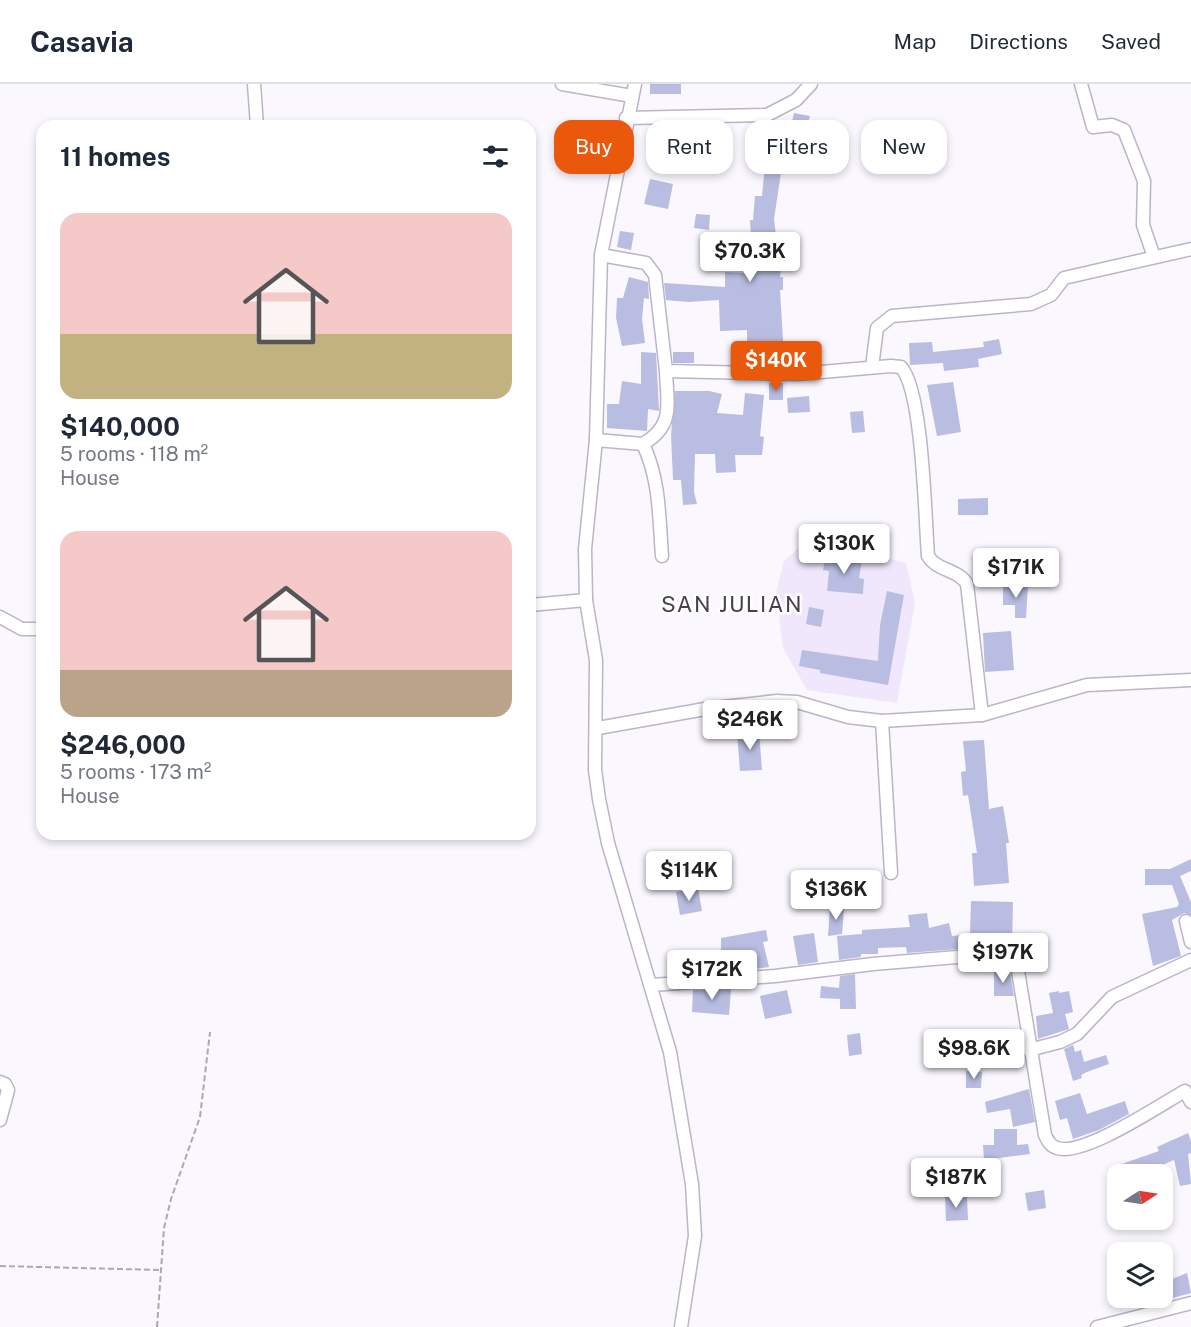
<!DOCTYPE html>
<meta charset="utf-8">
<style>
body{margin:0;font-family:"Public Sans",sans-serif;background:#f2f2f3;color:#1f2937;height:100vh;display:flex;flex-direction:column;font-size:22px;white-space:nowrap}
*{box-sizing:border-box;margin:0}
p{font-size:20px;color:#747a83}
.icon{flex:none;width:33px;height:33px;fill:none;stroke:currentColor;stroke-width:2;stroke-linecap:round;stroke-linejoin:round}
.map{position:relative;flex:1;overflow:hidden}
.side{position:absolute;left:36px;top:36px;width:500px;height:720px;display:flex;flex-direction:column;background:#fff;border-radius:18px;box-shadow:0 3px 9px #0003}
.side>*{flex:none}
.top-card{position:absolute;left:554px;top:36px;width:548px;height:54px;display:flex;gap:12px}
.needle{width:39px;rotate:78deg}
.controls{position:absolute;left:1107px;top:1080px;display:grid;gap:12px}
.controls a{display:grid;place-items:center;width:66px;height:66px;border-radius:12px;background:#fff;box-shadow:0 3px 9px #0003;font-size:30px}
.price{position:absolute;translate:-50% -51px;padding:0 14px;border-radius:6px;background:#fff;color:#222;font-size:20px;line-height:39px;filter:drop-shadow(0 2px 3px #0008)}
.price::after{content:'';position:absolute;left:50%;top:36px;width:18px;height:14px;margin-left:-9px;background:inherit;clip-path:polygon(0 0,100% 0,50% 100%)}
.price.on{background:#ea580c;color:#fff}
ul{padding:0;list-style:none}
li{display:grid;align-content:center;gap:12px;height:318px;padding:0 24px}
li span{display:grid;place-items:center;height:186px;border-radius:18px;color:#555}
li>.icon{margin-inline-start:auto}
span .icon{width:108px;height:108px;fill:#fffc;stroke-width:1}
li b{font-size:26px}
h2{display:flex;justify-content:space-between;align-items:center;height:72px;padding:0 24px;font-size:26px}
.tag{padding:0 21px;border-radius:18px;background:#fff;box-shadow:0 3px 9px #0003;font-size:21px;line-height:54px}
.tag.on{background:#ea580c;color:#fff}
header{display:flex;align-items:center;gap:36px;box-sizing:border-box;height:84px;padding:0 30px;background:#fff;border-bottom:2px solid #e0e1e3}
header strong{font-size:28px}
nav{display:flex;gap:33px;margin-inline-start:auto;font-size:21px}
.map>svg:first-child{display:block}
.built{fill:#f0e7fc}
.building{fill:#b9bde1}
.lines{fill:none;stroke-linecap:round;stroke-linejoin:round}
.street-casing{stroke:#bcb4c7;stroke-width:15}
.path{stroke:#aba8b0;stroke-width:2;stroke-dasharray:6 3;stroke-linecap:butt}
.street{stroke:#fff;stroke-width:12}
.labels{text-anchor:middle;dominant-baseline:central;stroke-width:5;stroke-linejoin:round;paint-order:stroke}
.quarter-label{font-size:22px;letter-spacing:1.5px;fill:#46404f;stroke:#fff}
</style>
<header>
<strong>Casavia</strong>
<nav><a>Map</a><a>Directions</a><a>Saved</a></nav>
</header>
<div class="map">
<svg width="1191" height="1243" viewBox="0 0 1191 1243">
<rect width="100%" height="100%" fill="#faf7ff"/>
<polygon class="built" points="809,455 906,479 915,519 897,619 807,606 783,564 776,509 784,477"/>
<g class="building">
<rect x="650" y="0" width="31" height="10"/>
<polygon points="794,29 810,32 806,46 791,42"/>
<polygon points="598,55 615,57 612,74 596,72"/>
<polygon points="765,81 782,82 774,135 776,152 773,152 770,174 782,175 780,193 783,193 783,206 780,206 784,272 747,273 747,246 720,247 719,216 688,218 666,216 664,199 725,203 725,188 747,189 753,152 751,153 750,136 753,136 755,112 762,112"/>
<polygon points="650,95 673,100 668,125 644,120"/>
<polygon points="696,130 710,131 709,146 694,144"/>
<polygon points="620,147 634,149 631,166 617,163"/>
<polygon points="629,193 648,198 649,215 644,214 642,235 645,259 622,262 616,234 617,214 623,214"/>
<polygon points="999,255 1002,270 978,275 979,283 944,287 943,279 910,281 909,259 932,258 933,268 984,263 983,258"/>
<polygon points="641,268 656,269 659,327 648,325 647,347 607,344 607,320 619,320 622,297 641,300"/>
<polygon points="694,268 694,279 673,279 673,268"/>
<polygon points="953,298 961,348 937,352 927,301"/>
<rect x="769" y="299" width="14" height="17"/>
<polygon points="675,307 709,307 722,310 717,329 743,331 745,309 764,311 760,352 764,353 762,371 735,371 736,388 716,389 715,370 695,370 694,408 697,420 683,421 681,396 673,396 671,351"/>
<polygon points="809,312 810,328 788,329 787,314"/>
<polygon points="863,327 865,348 852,349 850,328"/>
<polygon points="988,414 988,431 958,431 958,415"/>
<polygon points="826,471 862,477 859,494 864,495 863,510 827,507 829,487 823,486"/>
<polygon points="1003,501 1028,501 1026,534 1015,534 1015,521 1003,521"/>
<polygon points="887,507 904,511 888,601 820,589 820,586 799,582 802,566 878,577 880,541"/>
<polygon points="809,523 824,526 821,543 806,540"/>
<polygon points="1011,547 1014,586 985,588 983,549"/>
<polygon points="759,647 762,686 740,687 737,649"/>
<polygon points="984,656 989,725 1003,722 1009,759 1006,759 1009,799 974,802 972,769 977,769 968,711 963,712 961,688 966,687 963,657"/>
<polygon points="1191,775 1191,787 1180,792 1191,818 1191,831 1184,829 1172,836 1181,872 1153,882 1142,830 1177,823 1179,820 1172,801 1145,801 1145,785 1170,785"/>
<polygon points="698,804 702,827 680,831 676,808"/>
<polygon points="971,817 1013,818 1012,863 1004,861 958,862 958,865 907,869 906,863 878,864 878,870 861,870 861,873 839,876 837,852 862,850 862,846 910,843 908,831 927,829 929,844 949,839 952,852 970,850"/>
<polygon points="830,823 844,824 842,850 828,852"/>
<polygon points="766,846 768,857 763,858 769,883 746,886 743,871 721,875 721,854"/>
<polygon points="814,849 818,878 798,881 793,852"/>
<polygon points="709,867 711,877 700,878 702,889 688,890 685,870"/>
<polygon points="994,888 1010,888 1014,912 994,912"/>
<polygon points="855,890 856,925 840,925 840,915 820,914 821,902 839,904 840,892"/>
<polygon points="720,904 731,905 729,931 692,928 693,906"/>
<polygon points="787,906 792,929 765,935 760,912"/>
<polygon points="1059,907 1059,909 1069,907 1073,928 1065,930 1069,945 1038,955 1036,932 1053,929 1049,909"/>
<polygon points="860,949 862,970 849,972 847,951"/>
<polygon points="1073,961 1075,968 1081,966 1084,978 1106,971 1109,980 1087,988 1081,991 1082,994 1073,997 1064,965"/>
<polygon points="966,987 982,988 981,1004 966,1004"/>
<polygon points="1029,1005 1035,1038 1013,1043 1010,1025 987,1029 985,1018"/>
<polygon points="1080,1009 1087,1030 1125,1017 1129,1030 1099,1046 1073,1055 1067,1034 1060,1036 1055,1017"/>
<polygon points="994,1045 1017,1045 1017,1061 1028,1060 1030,1070 984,1076 983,1061 994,1061"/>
<polygon points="1188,1049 1191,1057 1191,1069 1188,1070 1191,1100 1180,1102 1174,1076 1141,1090 1116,1090 1113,1083 1159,1067 1157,1063"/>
<polygon points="1044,1106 1046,1124 1028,1127 1025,1109"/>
<polygon points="945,1113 967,1113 968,1136 946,1137"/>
<polygon points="1187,1189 1191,1209 1162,1217 1162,1199"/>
</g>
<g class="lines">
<defs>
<g id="street">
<polyline points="254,0 257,42"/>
<polyline points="562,0 632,12"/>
<polyline points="635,0 601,171 596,356 585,465 586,516 596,576 595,686 599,715 608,759 670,968 692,1100 695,1152 681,1243"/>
<polyline points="1081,0 1093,43 1112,41 1124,46 1144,97 1143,141 1154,173"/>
<polyline points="626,34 767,31 796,16 811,0"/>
<path d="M601 171 646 179 655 191 666 287 798 290 891 282 901 283C923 307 925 435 928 472 937 487 958 485 967 500L982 631"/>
<polyline points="872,283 877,244 892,232 1031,220 1051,211 1064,194 1191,165"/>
<path d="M596 356 643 360C675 341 667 321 666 287"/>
<path d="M643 360C660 396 659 433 662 472"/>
<polyline points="530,521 586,516"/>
<polyline points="0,533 22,545 42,545"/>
<polyline points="882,637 891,789"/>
<polyline points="598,644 705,625 777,617 797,618 848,633 882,637 982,631 1087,601 1191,596"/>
<polyline points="1186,837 1191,858"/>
<path d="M652 901 775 892 873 880 1005 869 1012 873 1017 881 1045 1051C1048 1057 1050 1062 1057 1064 1083 1073 1160 1021 1185 1007L1191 1018"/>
<polyline points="1029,966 1060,958 1077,950 1112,913 1191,876"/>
<polyline points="0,998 5,1000 8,1006 0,1036"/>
<polyline points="1097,1243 1191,1219"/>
</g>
</defs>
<use href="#street" class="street-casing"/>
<g class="path">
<polyline points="0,1182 160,1186"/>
<polyline points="157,1243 164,1144 171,1115 200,1033 210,948"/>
</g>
<use href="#street" class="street"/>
</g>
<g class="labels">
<g class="quarter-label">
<text x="732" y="520">SAN JULIAN</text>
</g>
</g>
</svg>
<div class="controls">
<a><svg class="needle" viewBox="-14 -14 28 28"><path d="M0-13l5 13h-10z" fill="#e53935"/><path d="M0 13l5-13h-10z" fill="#747a83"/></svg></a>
<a><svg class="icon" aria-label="layers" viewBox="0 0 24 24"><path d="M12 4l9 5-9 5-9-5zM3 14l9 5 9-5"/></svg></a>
</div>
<b class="price" style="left:750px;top:199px">$70.3K</b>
<b class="price on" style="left:776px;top:308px">$140K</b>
<b class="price" style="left:844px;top:491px">$130K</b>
<b class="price" style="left:1016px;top:515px">$171K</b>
<b class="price" style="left:750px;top:667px">$246K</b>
<b class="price" style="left:689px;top:818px">$114K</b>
<b class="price" style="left:836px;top:837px">$136K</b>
<b class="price" style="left:1003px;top:900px">$197K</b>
<b class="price" style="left:712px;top:917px">$172K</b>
<b class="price" style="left:974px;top:996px">$98.6K</b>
<b class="price" style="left:956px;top:1125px">$187K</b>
<div class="top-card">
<a class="tag on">Buy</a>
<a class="tag">Rent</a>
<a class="tag">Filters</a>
<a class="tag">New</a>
</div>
<section class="side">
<h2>11 homes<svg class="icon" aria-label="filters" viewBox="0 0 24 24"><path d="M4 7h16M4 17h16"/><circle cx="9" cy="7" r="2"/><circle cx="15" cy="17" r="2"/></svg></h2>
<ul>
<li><span style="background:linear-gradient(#f6c9c9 65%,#c2b280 0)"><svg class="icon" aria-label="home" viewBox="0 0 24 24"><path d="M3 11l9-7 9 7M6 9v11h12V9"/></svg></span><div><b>$140,000</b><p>5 rooms · 118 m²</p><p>House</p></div></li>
<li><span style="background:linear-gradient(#f6c9c9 75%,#b9a48a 0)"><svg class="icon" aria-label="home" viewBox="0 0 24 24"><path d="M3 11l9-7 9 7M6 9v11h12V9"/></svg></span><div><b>$246,000</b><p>5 rooms · 173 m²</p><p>House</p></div></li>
</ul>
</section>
</div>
